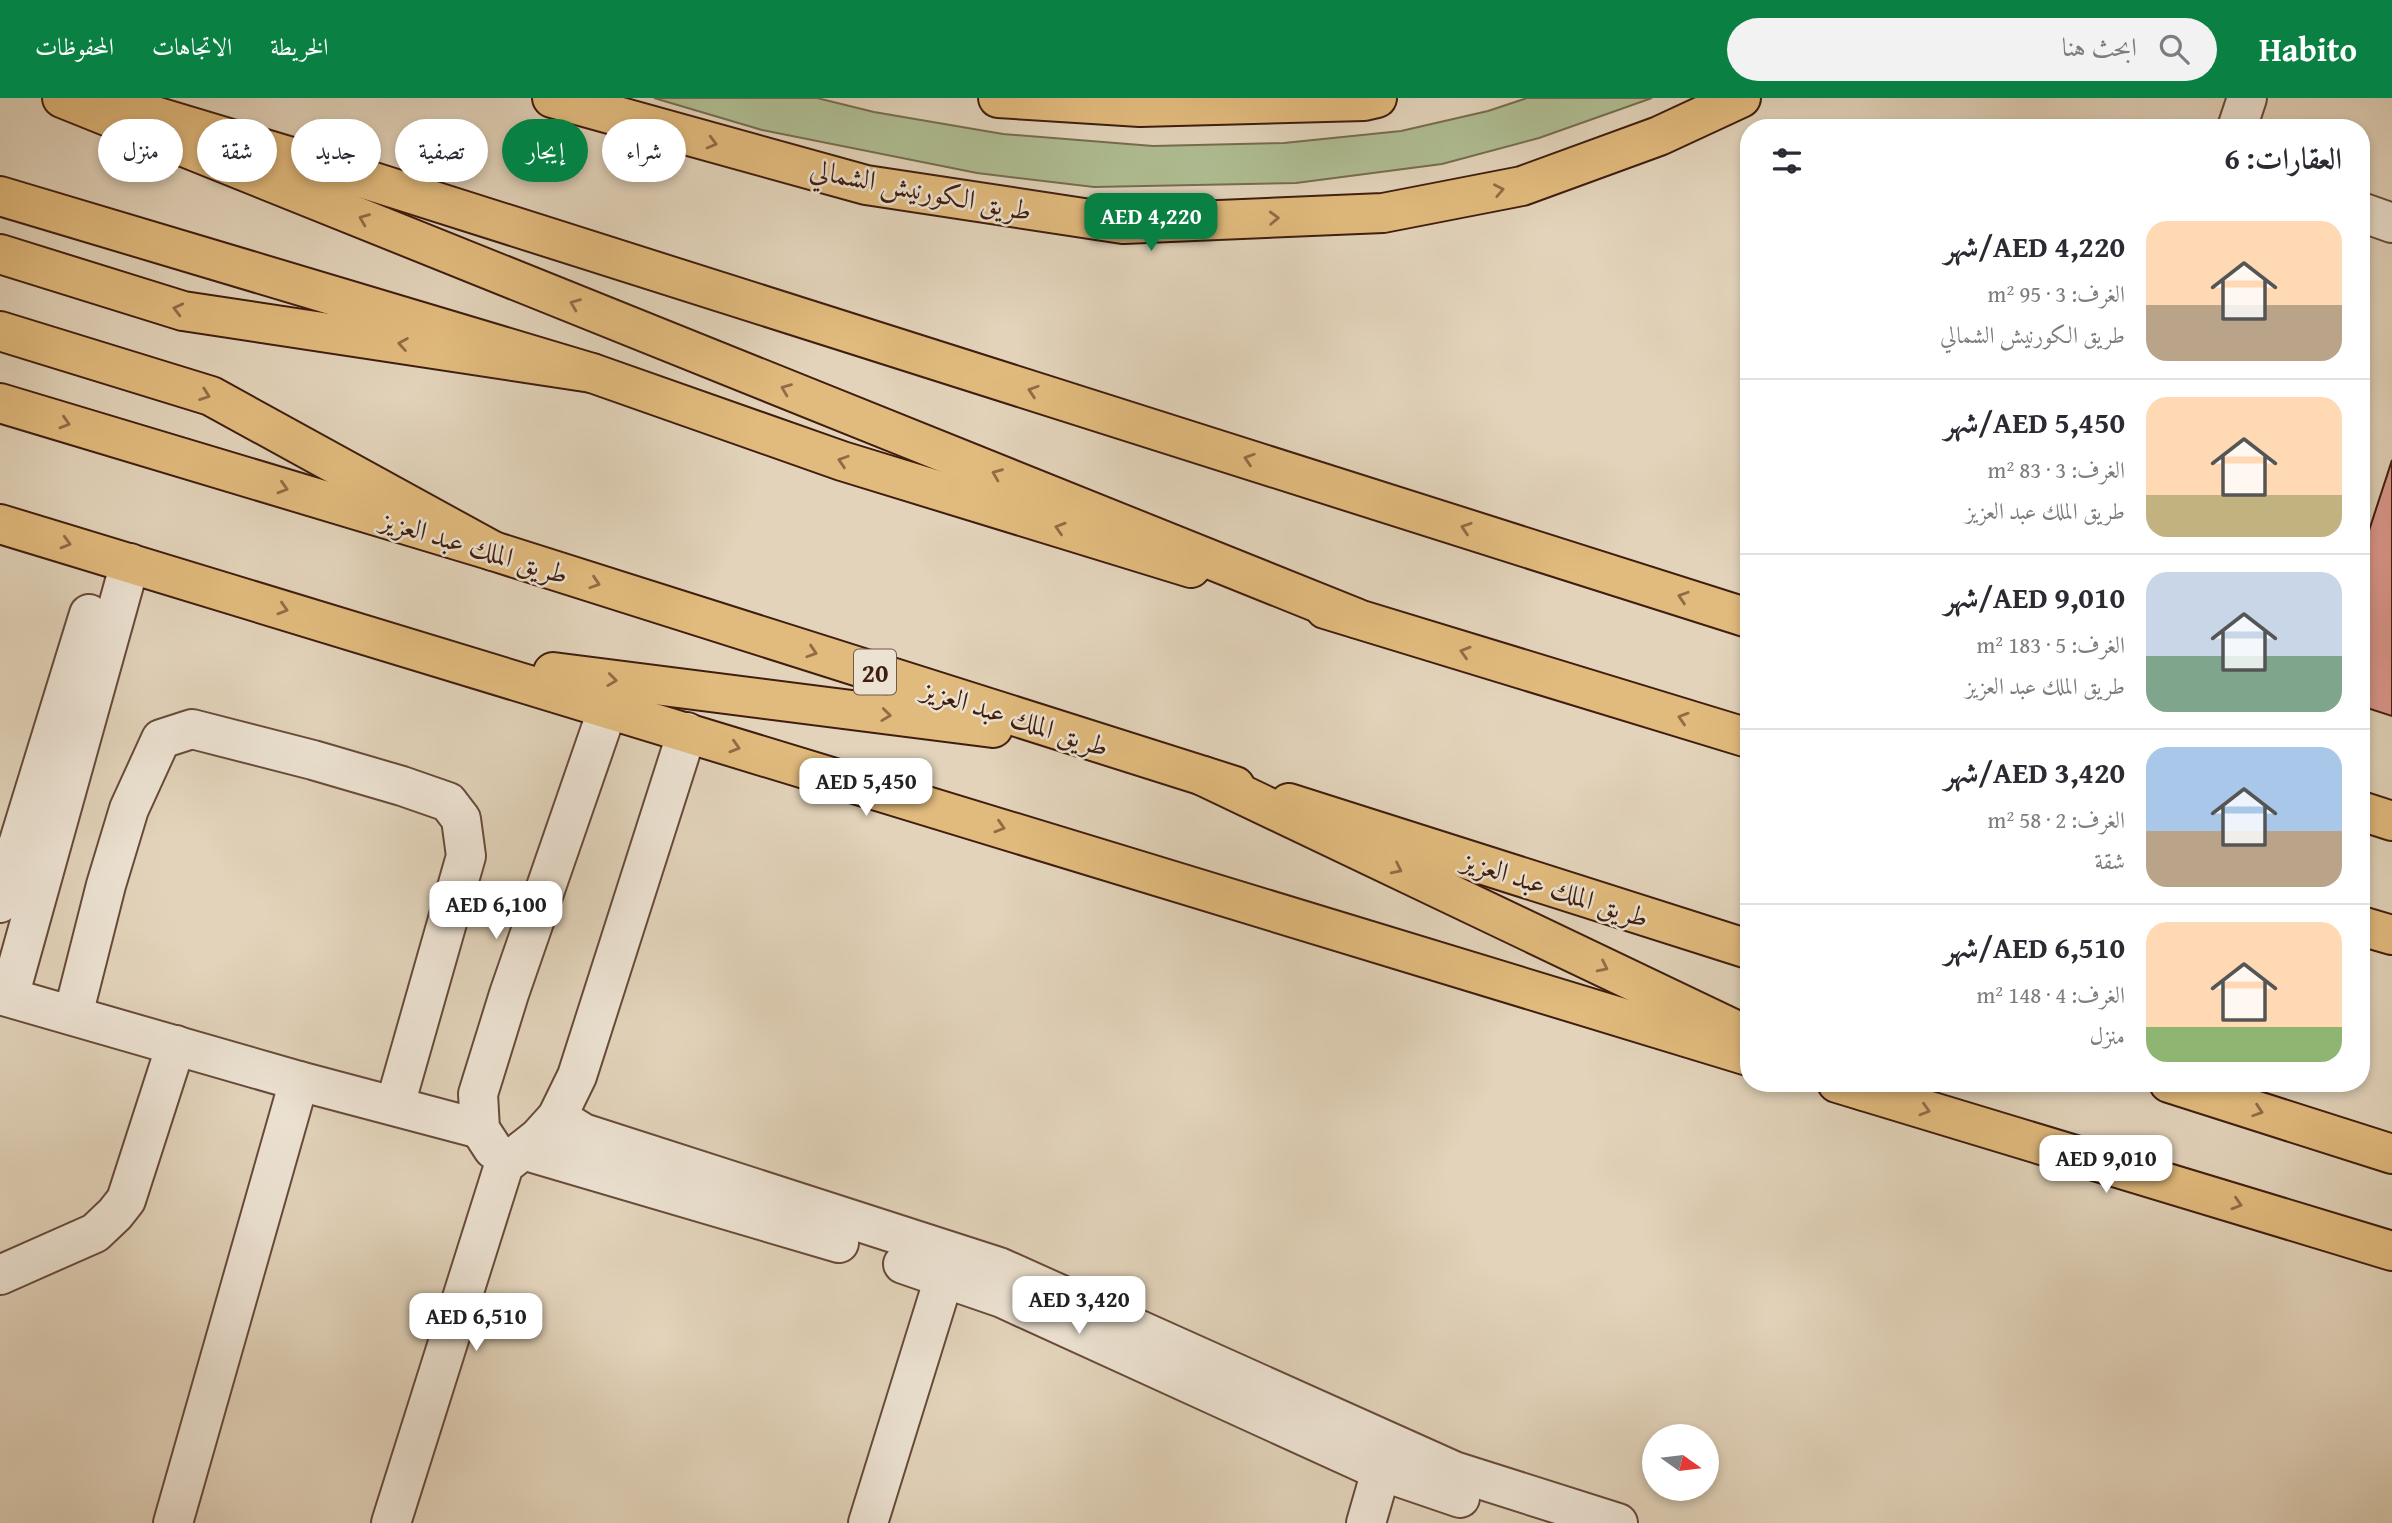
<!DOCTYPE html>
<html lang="ar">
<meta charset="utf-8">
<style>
body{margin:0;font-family:"Gentium Book Plus",Amiri,serif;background:#f2f2f3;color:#2b2b33;direction:rtl;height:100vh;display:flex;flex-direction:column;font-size:26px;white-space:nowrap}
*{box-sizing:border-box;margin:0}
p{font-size:23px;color:#7c7c81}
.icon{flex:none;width:38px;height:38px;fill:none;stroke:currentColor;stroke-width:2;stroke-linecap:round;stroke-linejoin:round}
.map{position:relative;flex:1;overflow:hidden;direction:ltr}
.details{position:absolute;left:1740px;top:21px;width:630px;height:973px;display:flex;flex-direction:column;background:#fff;border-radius:28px;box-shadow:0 4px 10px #0003;direction:rtl}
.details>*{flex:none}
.hud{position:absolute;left:21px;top:21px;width:665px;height:63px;direction:rtl;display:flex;gap:14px}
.needle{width:46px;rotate:104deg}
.buttons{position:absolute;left:1642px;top:1326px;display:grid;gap:14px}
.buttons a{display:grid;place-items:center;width:77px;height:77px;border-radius:50%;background:#fff;box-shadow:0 4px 10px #0003;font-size:35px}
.price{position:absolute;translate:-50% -60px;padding:0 16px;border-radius:14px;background:#fff;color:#222;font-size:23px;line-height:46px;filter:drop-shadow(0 2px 4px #0008)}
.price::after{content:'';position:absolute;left:50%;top:42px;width:21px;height:16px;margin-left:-10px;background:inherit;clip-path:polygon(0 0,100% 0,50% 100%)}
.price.selected{background:#0b8043;color:#fff}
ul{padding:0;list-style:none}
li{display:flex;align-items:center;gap:21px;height:175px;padding:0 28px}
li+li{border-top:2px solid #e1e1e2}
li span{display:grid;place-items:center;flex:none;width:196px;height:140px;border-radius:21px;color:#555}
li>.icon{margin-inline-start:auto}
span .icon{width:84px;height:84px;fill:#fffc;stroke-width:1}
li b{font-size:30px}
h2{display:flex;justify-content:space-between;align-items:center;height:84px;padding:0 28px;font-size:30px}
.tag{padding:0 24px;border-radius:32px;background:#fff;box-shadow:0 4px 10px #0003;font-size:24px;line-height:63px}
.tag.selected{background:#0b8043;color:#fff}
header{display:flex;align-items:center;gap:42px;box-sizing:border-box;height:98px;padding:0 35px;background:#0b8043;color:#fff}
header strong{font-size:33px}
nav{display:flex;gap:38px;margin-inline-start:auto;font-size:24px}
.search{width:490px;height:63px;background:#f2f2f3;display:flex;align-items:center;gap:18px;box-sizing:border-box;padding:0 24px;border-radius:38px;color:#7c7c81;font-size:26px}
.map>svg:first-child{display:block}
.green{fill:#afbd92;stroke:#776d50;stroke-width:2}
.building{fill:#dc988d;stroke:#3f1d0f;stroke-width:2}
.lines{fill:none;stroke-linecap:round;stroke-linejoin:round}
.minor-casing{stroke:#684a3a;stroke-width:42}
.major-casing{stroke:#3f1d0f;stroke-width:42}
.highway-casing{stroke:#3f1d0f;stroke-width:42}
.minor{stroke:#ece2d2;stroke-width:38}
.major{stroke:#e1ba7d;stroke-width:38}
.highway{stroke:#e1ba7d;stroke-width:38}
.oneway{stroke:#906c46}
.labels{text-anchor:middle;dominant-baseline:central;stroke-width:5;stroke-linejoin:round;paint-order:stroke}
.shield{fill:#ece2d2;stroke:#73584a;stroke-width:2}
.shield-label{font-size:26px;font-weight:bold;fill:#3f1d0f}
.street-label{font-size:28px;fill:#3f1d0f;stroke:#ece2d2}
</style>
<header>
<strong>Habito</strong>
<div class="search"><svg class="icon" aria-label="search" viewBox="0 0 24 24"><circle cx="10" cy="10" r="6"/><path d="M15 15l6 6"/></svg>ابحث هنا</div>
<nav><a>الخريطة</a><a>الاتجاهات</a><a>المحفوظات</a></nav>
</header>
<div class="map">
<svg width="2392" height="1425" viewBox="0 0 2392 1425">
<rect width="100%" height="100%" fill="#e2d3ba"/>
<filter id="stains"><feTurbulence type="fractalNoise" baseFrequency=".00286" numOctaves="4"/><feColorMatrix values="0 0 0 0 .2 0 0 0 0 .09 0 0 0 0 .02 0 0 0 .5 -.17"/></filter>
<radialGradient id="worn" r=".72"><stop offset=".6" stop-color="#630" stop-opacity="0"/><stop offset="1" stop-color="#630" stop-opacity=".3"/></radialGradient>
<polygon class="green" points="654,0 817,0 874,14 1003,36 1153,48 1284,45 1401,33 1488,13 1527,0 1652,0 1539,40 1442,66 1296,85 1094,89 977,75 762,32"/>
<polygon class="building" points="2392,362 2392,618 2361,608 2361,457"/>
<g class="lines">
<defs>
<g id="minor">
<polyline points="2237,30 2247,0"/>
<polyline points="2361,114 2392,125"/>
<polyline points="0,805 89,516"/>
<polyline points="0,897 299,983 480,1031"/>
<polyline points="9,899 130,465"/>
<polyline points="73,917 106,787 129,711 161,641 192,631 313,662 402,688 448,704 461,721 466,758 395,1007"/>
<polyline points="557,1019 583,1035 999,1169 1454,1373 1618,1425"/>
<polyline points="493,1051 480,1031 478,996 509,896 608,610"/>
<polyline points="523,1052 839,1145"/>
<polyline points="903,1166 1002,1200 1381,1373 1460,1400"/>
<polyline points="0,1177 95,1135 115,1116 126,1102 176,947"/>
<polyline points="173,1425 299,983"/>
<polyline points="391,1425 504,1067 538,1040 557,1019 577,978 687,634"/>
<polyline points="868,1425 944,1180"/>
<polyline points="1366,1425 1381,1373"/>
</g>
<g id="major">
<polyline points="552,0 866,87 1123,126 1383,115 1522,88 1659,38 1741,0"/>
<polyline points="998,0 1140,9 1364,3 1377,0"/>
<polyline points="118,7 355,78 1748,520"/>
<polyline points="0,98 592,275 842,363 1191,470"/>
<polyline points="0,305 493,453 1235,688"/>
<polyline points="0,426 1748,958"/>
<polyline points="1325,511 1748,640"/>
<polyline points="553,574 993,630"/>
<polyline points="1289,705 1748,851"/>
<polyline points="2361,713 2392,723"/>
<polyline points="2361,828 2392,837"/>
<polyline points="1837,985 2392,1153"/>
<polyline points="2169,985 2392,1056"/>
</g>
<g id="highway">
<polyline points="62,0 1356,520"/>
<polyline points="0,156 183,213 592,275"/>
<polyline points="0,233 211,298 493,453"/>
<polyline points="1203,678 1748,938"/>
<polyline points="1846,985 1864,993"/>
</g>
</defs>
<use href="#minor" class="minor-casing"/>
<use href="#major" class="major-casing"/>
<use href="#highway" class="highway-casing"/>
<use href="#minor" class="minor"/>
<use href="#major" class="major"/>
<use href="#highway" class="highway"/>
</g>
<defs><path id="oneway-chevron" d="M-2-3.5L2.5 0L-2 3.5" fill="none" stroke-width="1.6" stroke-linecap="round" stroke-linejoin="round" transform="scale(1.75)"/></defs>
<g class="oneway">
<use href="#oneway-chevron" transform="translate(712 45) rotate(15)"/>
<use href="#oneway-chevron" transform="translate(1499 92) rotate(-11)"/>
<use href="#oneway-chevron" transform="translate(1274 120) rotate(-2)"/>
<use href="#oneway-chevron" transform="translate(364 121) rotate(-158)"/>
<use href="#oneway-chevron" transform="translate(575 206) rotate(-158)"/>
<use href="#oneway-chevron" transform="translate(178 211) rotate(-166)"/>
<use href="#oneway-chevron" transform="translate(403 246) rotate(-171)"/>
<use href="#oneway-chevron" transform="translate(786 291) rotate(-158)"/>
<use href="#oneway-chevron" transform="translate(1033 293) rotate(-162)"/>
<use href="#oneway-chevron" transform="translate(205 297) rotate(20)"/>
<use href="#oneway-chevron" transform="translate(65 325) rotate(17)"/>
<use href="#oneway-chevron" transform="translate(1249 361) rotate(-162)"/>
<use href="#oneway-chevron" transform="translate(843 363) rotate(-162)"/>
<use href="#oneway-chevron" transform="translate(997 376) rotate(-158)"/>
<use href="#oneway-chevron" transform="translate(283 390) rotate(17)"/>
<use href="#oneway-chevron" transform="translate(1060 430) rotate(-163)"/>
<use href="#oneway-chevron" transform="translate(1466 430) rotate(-162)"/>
<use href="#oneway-chevron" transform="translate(66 445) rotate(16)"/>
<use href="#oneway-chevron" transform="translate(595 485) rotate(18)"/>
<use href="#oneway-chevron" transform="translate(1683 499) rotate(-162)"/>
<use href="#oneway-chevron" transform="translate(283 511) rotate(17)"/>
<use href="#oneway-chevron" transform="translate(812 554) rotate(18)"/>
<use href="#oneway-chevron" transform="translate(1465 554) rotate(-163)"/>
<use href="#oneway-chevron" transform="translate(612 582) rotate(7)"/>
<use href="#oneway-chevron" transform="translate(886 617) rotate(7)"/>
<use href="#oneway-chevron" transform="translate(1683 620) rotate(-163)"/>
<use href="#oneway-chevron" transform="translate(735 649) rotate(17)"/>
<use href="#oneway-chevron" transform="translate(1000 729) rotate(17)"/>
<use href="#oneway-chevron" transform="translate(1397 771) rotate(26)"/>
<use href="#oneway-chevron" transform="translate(1603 869) rotate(26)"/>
<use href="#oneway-chevron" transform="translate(1925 1012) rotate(17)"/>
<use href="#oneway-chevron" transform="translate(2258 1013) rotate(18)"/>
<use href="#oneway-chevron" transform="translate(2237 1106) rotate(17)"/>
</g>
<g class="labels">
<rect class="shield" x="854" y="551.5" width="42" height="45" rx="5"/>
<g class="shield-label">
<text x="875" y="574">20</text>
</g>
<g class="street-label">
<text transform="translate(921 91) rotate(11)">طريق الكورنيش الشمالي</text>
<text transform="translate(475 448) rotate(17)">طريق الملك عبد العزيز</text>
<text transform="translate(1016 619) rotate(18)">طريق الملك عبد العزيز</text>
<text transform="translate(1556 790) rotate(18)">طريق الملك عبد العزيز</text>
</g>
</g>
<rect width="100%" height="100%" filter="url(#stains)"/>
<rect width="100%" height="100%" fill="url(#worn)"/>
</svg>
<div class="buttons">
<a><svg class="needle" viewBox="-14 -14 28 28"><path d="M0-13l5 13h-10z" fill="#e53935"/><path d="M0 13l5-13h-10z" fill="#7c7c81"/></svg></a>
</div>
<b class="price selected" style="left:1151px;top:155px">AED 4,220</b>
<b class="price" style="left:866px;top:720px">AED 5,450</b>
<b class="price" style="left:496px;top:843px">AED 6,100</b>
<b class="price" style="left:2106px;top:1097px">AED 9,010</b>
<b class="price" style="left:1079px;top:1238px">AED 3,420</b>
<b class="price" style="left:476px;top:1255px">AED 6,510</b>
<div class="hud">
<a class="tag">شراء</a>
<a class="tag selected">إيجار</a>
<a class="tag">تصفية</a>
<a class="tag">جديد</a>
<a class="tag">شقة</a>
<a class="tag">منزل</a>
</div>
<section class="details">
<h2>العقارات: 6<svg class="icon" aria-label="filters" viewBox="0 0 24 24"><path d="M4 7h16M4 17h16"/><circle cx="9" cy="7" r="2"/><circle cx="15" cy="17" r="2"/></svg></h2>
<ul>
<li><span style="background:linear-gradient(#ffd9b3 60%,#b9a48a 0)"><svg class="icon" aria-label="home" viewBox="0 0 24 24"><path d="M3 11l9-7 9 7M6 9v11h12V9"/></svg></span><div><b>AED 4,220/شهر</b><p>الغرف: 3 · 95 m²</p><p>طريق الكورنيش الشمالي</p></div></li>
<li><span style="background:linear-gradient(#ffd9b3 70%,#c2b280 0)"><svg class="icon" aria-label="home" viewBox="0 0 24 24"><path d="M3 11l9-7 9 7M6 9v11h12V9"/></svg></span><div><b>AED 5,450/شهر</b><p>الغرف: 3 · 83 m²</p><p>طريق الملك عبد العزيز</p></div></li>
<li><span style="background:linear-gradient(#c9d6e8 60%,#7fa58c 0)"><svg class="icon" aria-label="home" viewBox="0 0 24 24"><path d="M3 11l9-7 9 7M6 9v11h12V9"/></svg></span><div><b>AED 9,010/شهر</b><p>الغرف: 5 · 183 m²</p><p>طريق الملك عبد العزيز</p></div></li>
<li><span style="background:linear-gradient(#a9c7e8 60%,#b9a48a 0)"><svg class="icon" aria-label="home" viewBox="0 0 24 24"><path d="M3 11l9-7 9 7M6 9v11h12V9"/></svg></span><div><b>AED 3,420/شهر</b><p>الغرف: 2 · 58 m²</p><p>شقة</p></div></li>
<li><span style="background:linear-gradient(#ffd9b3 75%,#8fb573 0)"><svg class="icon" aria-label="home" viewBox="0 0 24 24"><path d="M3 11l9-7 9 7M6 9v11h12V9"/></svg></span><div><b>AED 6,510/شهر</b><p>الغرف: 4 · 148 m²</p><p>منزل</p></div></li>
</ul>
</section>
</div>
